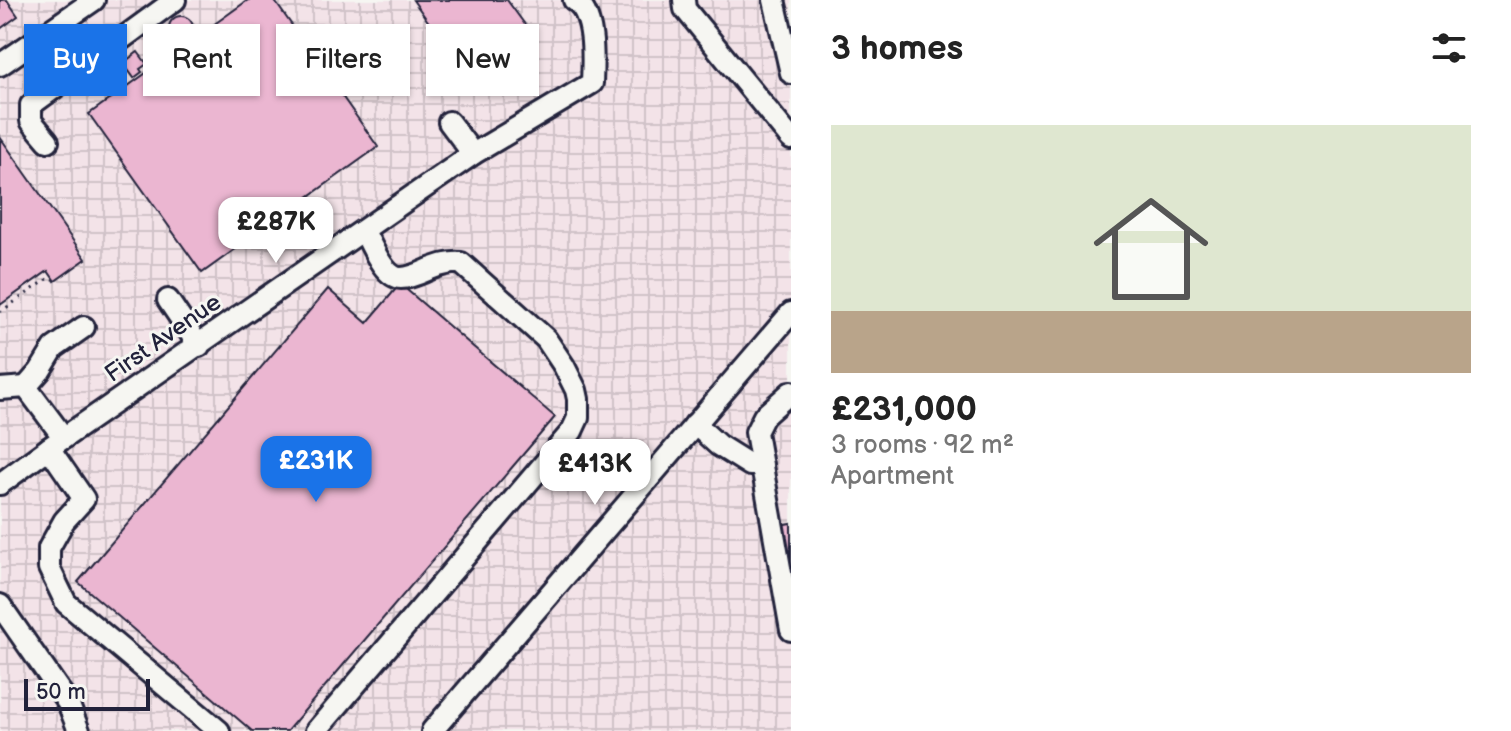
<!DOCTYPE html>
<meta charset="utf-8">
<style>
body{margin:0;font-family:"Balsamiq Sans",sans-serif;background:#f2f2f2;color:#222;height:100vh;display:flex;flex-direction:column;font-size:30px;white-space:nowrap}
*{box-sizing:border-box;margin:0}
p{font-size:26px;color:#767676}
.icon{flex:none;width:44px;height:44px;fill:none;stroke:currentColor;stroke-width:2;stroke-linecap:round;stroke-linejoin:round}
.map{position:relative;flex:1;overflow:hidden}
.side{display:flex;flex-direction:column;background:#fff;width:720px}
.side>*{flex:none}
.hud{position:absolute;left:24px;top:24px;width:646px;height:72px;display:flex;gap:16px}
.scale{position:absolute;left:24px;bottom:20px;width:126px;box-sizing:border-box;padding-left:8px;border:4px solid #22223b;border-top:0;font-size:22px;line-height:28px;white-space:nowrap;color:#22223b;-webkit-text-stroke:6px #f6f6f2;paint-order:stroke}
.price{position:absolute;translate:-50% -68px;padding:0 18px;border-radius:16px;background:#fff;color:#222;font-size:26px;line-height:52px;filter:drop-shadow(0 2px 4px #0008)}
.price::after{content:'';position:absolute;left:50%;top:48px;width:24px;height:18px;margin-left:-12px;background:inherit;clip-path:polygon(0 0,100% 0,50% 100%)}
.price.on{background:#1a73e8;color:#fff}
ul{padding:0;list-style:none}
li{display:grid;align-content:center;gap:16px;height:424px;padding:0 40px}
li+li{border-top:2px solid #e0e0e0}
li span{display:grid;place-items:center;height:248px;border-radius:0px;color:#555}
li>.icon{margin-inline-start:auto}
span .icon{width:144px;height:144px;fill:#fffc;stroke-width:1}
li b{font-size:34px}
h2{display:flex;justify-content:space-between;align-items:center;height:96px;padding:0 40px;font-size:34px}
.chip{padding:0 28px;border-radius:0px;background:#fff;box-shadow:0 2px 6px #0004;font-size:28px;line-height:72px}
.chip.on{background:#1a73e8;color:#fff}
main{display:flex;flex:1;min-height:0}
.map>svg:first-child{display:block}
.industrial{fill:url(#industrial-grid)}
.building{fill:#ebb6d1;stroke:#22223b;stroke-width:2}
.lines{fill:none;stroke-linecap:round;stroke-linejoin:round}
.minor-casing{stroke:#22223b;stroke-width:26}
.path{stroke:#22223b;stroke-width:3;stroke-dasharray:2 6;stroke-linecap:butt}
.minor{stroke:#f6f6f2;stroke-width:20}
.labels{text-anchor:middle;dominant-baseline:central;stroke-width:6;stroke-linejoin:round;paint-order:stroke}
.street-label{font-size:24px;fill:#22223b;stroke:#f6f6f2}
</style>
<main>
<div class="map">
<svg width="791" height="731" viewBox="0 0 791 731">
<defs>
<pattern id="industrial-grid" width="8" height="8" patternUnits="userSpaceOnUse" patternTransform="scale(2)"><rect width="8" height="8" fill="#f3e3e8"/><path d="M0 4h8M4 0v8" fill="none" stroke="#d0c2c8"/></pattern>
</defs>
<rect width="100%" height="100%" fill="#f6f6f2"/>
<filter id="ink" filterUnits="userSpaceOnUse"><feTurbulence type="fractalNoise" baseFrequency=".0125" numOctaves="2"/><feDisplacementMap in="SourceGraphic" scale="16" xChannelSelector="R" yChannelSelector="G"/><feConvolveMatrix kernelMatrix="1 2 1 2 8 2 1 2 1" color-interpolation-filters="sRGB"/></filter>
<g filter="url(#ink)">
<rect class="industrial" x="0" y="0" width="791" height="731"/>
<g class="building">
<polygon points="0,0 7,0 18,16 0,29"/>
<polygon points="248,0 274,0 378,147 202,273 89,114"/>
<polygon points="413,0 507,0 526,26 463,71"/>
<circle cx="181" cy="28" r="12"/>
<polygon points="162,30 173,49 169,52 165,46 158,50 150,38"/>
<polygon points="138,52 147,64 140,69 142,72 134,78 123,63"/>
<polygon points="102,64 120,92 111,98 92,70"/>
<polygon points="0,137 86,259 55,281 48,271 0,305"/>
<polygon points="400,284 555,417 287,731 252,731 78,582 328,289 367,323"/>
<polygon points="791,523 791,593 779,525"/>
</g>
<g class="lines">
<defs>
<g id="minor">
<polyline points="684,0 685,9 791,139"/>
<polyline points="774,0 791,73"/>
<polyline points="0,65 94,0"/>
<polyline points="449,122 473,154"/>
<polyline points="48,141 31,121 31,105 175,0"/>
<polyline points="168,300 199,346"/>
<polyline points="26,387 40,371 54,348 84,327"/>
<polyline points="0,389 26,387 64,438"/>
<polyline points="791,392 764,416 756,432 791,630"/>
<polyline points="695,424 718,445 750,465 762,465"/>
<polyline points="49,448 84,499 64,521 49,548 49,568 66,603 219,731"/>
<path d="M0 484 49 448 473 154 592 83C593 60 596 13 574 0"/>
<polyline points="0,605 68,703 79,731"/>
<path d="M316 731 572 431 578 418V399L576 390 564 366 546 339 461 263C450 262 441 265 430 269 421 273 411 278 401 278 384 278 371 244 364 231"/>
<polyline points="432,731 791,313"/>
</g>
</defs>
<use href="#minor" class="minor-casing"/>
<polyline class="path" points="0,312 52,276"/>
<use href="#minor" class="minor"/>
</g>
</g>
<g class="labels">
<g class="street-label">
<text transform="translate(163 338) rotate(-35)">First Avenue</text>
</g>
</g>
</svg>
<div class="scale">50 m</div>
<b class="price" style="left:276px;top:265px">£287K</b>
<b class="price on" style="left:316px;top:504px">£231K</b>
<b class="price" style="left:595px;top:507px">£413K</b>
<div class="hud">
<a class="chip on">Buy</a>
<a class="chip">Rent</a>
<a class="chip">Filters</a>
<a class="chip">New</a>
</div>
</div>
<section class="side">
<h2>3 homes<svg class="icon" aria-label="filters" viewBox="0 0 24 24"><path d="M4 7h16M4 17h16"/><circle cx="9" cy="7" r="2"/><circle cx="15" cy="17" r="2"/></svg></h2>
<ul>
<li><span style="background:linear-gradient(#dfe7d0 75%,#b9a48a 0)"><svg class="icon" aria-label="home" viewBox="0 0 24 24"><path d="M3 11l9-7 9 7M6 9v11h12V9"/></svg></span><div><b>£231,000</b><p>3 rooms · 92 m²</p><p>Apartment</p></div></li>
</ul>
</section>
</main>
